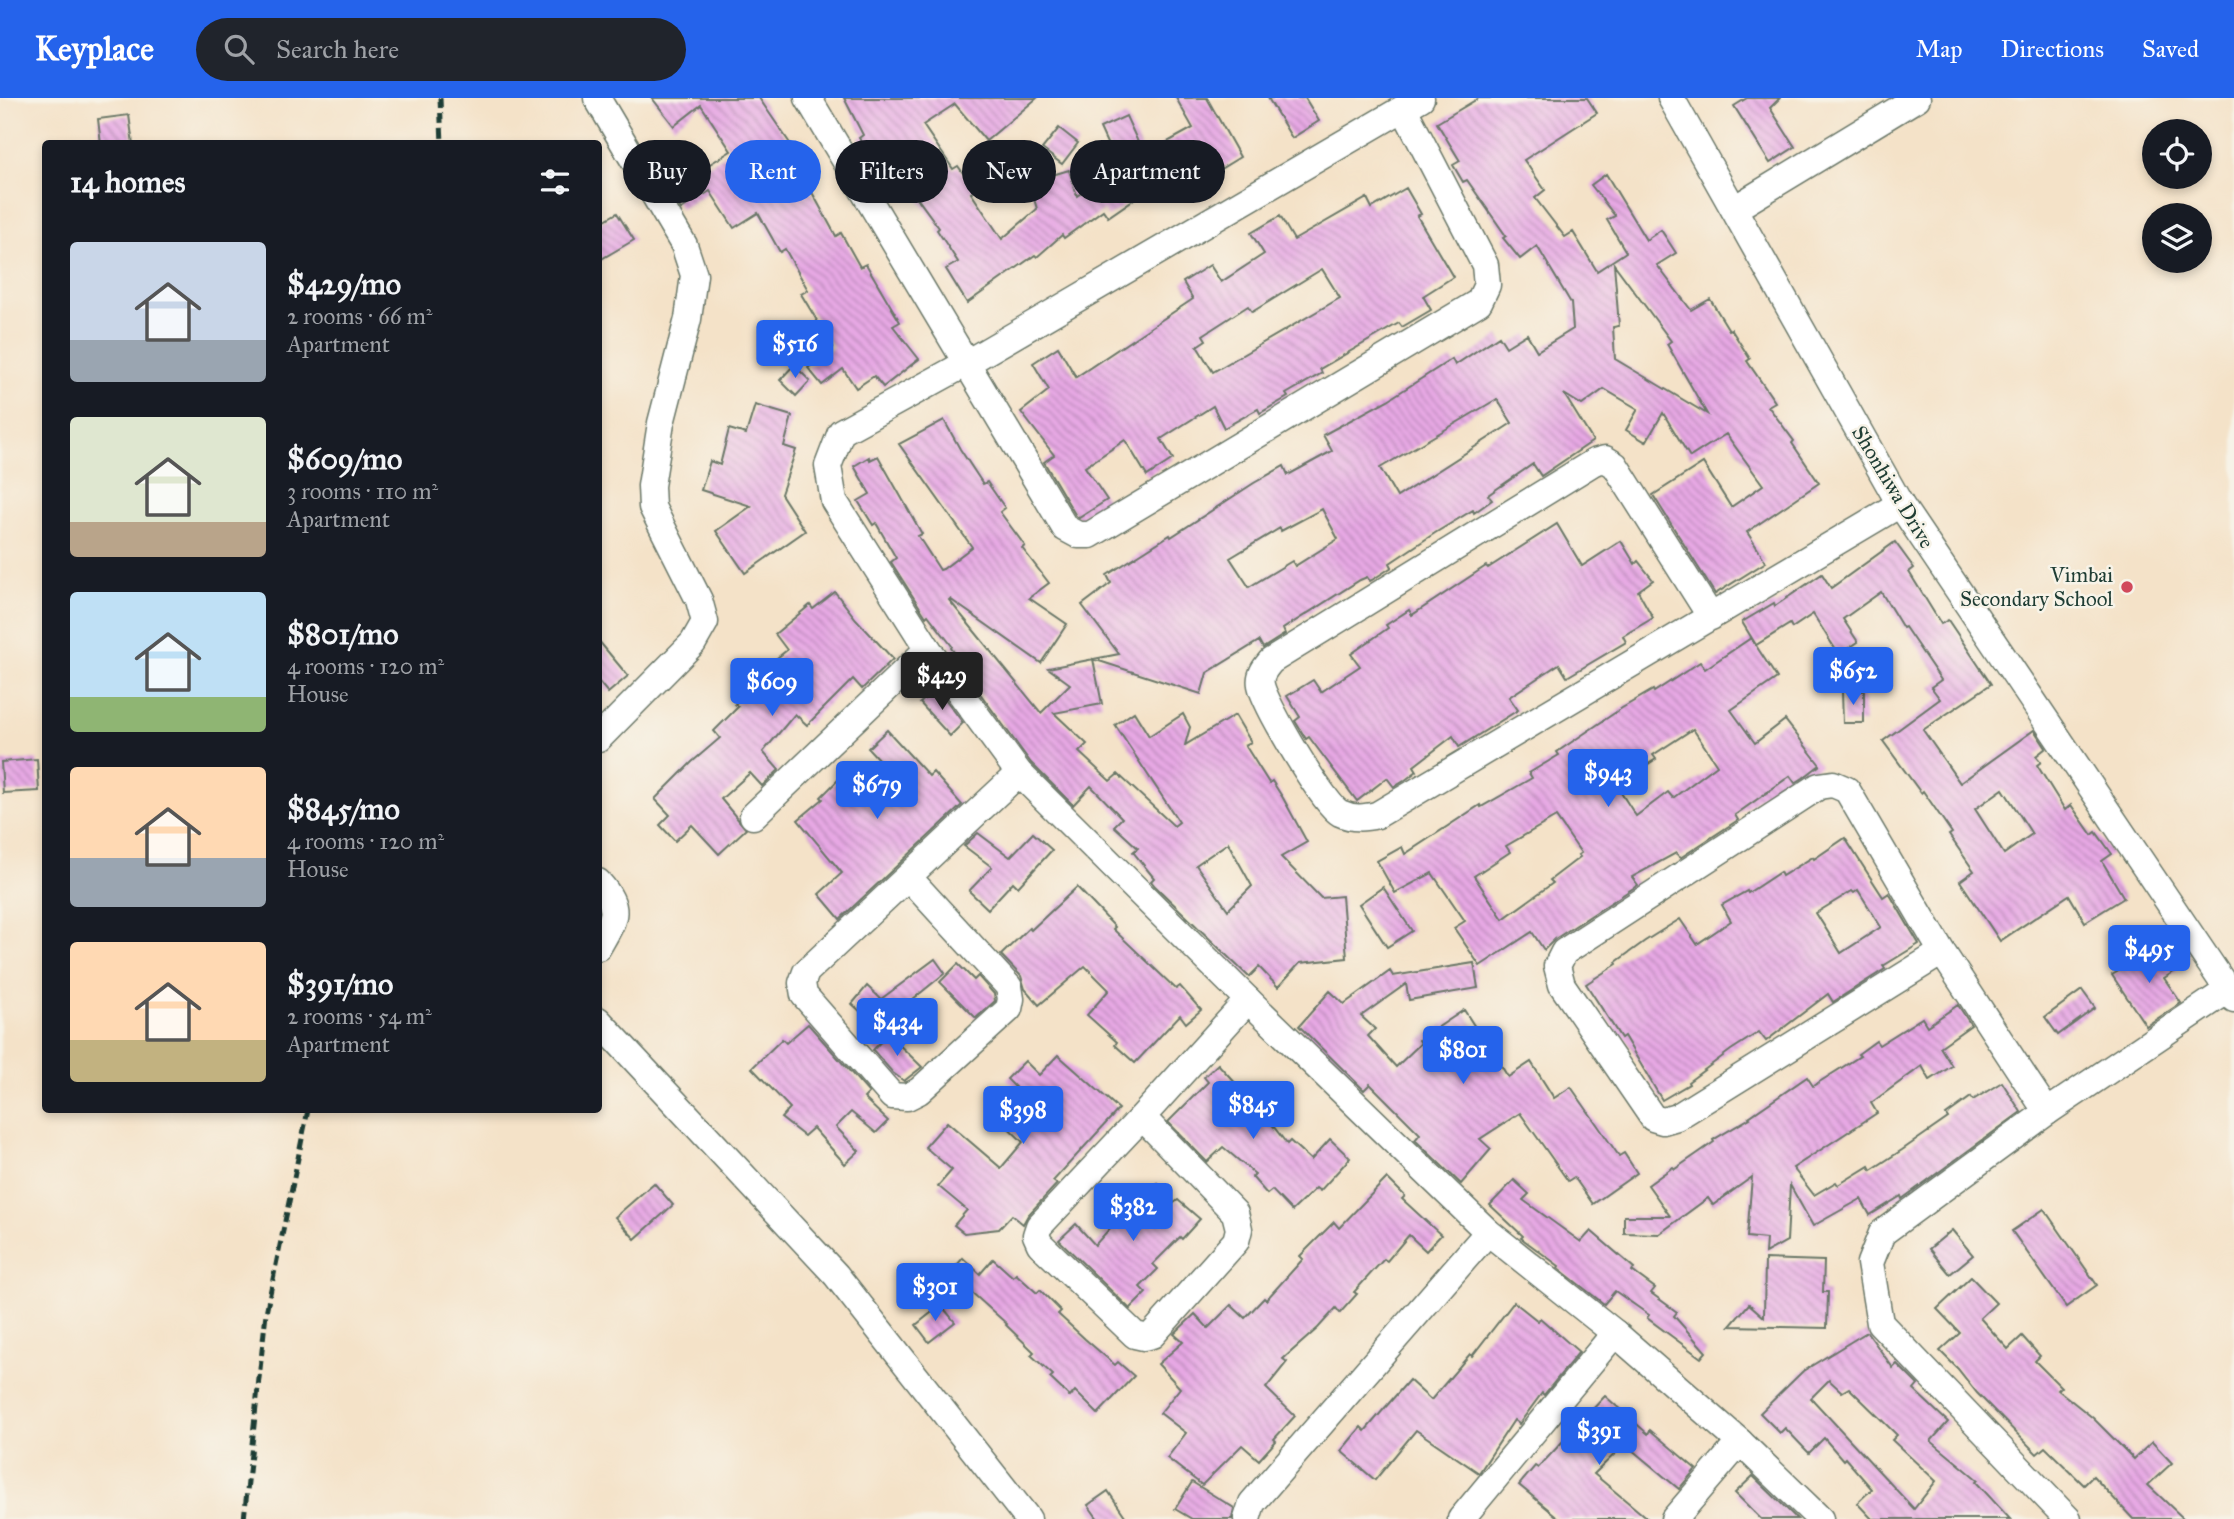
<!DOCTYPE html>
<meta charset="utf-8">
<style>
body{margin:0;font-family:"IM FELL Great Primer",serif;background:#20242c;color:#f1f3f6;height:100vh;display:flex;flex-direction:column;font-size:26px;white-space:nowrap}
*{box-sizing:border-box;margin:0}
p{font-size:23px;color:#9ea1a6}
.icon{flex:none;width:38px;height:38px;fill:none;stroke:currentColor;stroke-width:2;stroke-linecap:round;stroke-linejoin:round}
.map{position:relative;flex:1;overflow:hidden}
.details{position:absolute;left:42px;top:42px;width:560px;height:973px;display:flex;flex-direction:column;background:#171b24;border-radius:7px;box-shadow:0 4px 10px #0003}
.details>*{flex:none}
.hud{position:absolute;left:623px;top:42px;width:665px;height:63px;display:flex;gap:14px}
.tools{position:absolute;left:2142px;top:21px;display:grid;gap:14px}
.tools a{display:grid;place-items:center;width:70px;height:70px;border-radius:50%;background:#171b24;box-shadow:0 4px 10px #0003;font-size:35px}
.price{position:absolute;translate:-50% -60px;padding:0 16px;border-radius:7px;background:#2563eb;color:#fff;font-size:23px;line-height:46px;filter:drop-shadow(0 2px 4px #0008)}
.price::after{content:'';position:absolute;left:50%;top:42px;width:21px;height:16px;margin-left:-10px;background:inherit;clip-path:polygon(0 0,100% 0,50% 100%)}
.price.active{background:#222;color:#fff}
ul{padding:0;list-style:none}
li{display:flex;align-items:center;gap:21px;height:175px;padding:0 28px}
li span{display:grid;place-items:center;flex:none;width:196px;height:140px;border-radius:7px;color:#555}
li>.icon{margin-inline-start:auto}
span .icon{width:84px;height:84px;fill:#fffc;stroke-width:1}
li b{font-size:30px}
h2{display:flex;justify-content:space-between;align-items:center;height:84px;padding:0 28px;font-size:30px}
.chip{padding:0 24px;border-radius:32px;background:#171b24;box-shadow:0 4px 10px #0003;font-size:24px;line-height:63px}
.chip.active{background:#2563eb;color:#fff}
header{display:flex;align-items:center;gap:42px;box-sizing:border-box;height:98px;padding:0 35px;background:#2563eb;color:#fff}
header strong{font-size:33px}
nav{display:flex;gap:38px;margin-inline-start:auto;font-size:24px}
.search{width:490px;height:63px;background:#20242c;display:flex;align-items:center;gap:18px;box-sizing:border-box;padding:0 24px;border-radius:38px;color:#9ea1a6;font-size:26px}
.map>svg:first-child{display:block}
.building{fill:url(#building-back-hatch);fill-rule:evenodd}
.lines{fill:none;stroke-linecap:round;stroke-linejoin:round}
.minor-casing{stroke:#6a7768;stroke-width:29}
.minor{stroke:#fff;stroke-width:26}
.rail{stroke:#1f3d34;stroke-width:5;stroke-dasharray:10 5;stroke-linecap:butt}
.poi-dot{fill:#d1495b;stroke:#f7f3e8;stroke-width:2.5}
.labels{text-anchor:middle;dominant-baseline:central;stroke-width:5;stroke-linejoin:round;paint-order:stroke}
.street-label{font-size:21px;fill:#1f3d34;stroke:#f7f3e8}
.poi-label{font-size:21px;fill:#1f3d34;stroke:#f7f3e8;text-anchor:end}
</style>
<header>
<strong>Keyplace</strong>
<div class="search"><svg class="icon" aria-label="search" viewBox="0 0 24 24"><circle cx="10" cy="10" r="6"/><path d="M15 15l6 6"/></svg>Search here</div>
<nav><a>Map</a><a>Directions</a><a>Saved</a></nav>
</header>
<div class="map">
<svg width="2234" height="1421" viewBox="0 0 2234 1421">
<defs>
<pattern id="building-back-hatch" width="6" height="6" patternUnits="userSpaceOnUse" patternTransform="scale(1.75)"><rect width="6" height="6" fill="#e7a8e4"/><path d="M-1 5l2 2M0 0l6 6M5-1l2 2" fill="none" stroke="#bb8aba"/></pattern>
</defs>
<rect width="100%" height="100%" fill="#f7f3e8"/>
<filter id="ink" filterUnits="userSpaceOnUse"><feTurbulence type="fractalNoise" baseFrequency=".0143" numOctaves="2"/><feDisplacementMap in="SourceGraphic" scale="14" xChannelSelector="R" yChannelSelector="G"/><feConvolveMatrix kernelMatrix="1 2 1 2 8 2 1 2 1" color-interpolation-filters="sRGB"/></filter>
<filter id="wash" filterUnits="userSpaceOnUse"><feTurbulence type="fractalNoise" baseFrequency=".00686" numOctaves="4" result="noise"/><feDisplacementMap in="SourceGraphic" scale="28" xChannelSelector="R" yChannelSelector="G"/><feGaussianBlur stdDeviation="1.57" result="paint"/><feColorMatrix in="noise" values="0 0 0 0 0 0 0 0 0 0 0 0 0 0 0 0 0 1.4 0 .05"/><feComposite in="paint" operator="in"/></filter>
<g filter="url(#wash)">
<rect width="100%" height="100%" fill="#f4e2c8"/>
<g id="blocks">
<g class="building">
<polygon points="652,0 759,0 815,82 808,87 836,138 841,135 860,169 866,166 900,224 893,228 919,261 883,289 874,278 856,290 843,271 822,287 808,270 833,249 801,196 808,192 785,151 780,154 758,115 734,130 710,93 681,111 669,91 731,53 701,7 674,28"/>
<polygon points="844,0 1037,0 986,43 955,6 923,27 953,71 958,68 975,92 971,95 1002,141 1037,111 1029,84 1069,72 1077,98 1112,73 1124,83 1100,30 1126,18 1144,57 1193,30 1176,0 1207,0 1240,59 1217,73 1211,63 1179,80 1175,73 1108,119 1103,112 1064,140 1062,137 1037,159 1035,157 967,205 946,171 958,164 937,132 939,130 909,89 899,96 874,60 873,61 859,40 863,37"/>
<polygon points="1268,0 1305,0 1319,23 1292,40"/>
<path d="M1479 0H1587L1597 15 1524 62 1545 92 1535 100 1565 139 1573 134 1597 173 1626 154 1607 122 1615 118 1591 87 1606 76 1646 142 1661 132 1676 155 1657 167 1691 212 1710 201 1729 232 1731 231 1750 261 1747 263 1775 304 1768 308 1794 343 1792 345 1819 385 1747 434 1766 464 1715 496 1653 397 1703 365 1731 409 1763 387 1726 336 1690 359 1663 315 1646 344 1626 332 1638 311 1604 291 1582 307 1564 296 1593 343 1541 378 1533 366 1488 397 1492 402 1474 415 1473 412 1435 435 1390 465 1392 469 1372 482 1370 483 1367 479 1360 482 1283 531 1285 536 1263 550 1259 543 1207 575 1201 596 1093 561 1102 606 1054 615 1087 646 1079 654 1110 683 1118 676 1174 728 1179 724 1115 627 1134 614 1149 638 1183 616 1190 629 1185 647 1235 617 1251 644 1245 647 1269 685 1272 683 1283 700 1307 744 1281 759 1321 800 1342 798 1347 860 1300 865 1278 889 1259 869 1249 879 1155 788 1151 783 1154 780 1133 754 1138 750 1114 728 1122 720 1091 688 1073 707 1031 665 960 568 962 565 951 550 952 548 928 517 926 519 891 464 896 460 876 425 873 427 858 403 870 396 854 368 869 359 870 362 878 358 922 436 918 438 940 472 943 471 972 449 899 346 944 322 960 351 983 386 987 384 1005 410 1000 414 1025 448 1022 450 1049 485 1029 500 1067 526 1041 565 950 501 949 502 1041 615 1070 586 1048 570 1119 556 1082 507 1111 485 1107 477 1170 437 1171 439 1254 385 1284 368 1288 377 1332 353 1323 337 1388 302 1452 261 1455 267 1499 238 1506 249 1527 236 1537 253 1573 231 1571 205 1537 148 1520 161 1503 140 1506 138 1467 82 1463 84 1453 67 1460 63 1437 25ZM1614 166 1671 243 1667 246 1707 316 1615 261 1613 229 1619 228ZM1497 301 1512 325 1397 399 1380 370ZM1322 411 1338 441 1295 468 1292 463 1249 489 1230 460 1280 430 1281 433ZM1228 745 1252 788 1228 812 1196 767Z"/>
<polygon points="1747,0 1780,0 1770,10 1795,49 1770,65 1734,8"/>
<polygon points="129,17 133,46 101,46 98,21"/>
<polygon points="1059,30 1078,45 1062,66 1042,51"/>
<path d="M1406 90 1421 116 1417 118 1453 179 1423 198 1431 212 1402 229 1399 225 1320 271 1322 275 1286 296 1288 299 1260 315 1258 311 1224 330 1213 308 1161 341 1173 361 1147 378 1125 342 1085 369 1107 402 1079 420 1076 418 1044 364 1054 357 1021 314 1049 292 1033 265 1058 249 1076 279 1193 201 1183 184 1210 167 1221 184 1264 156 1251 135 1280 118 1294 142 1367 100 1372 110ZM1322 171 1340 200 1213 274 1197 248 1206 242 1203 237 1248 208 1252 214Z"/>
<polygon points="617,115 634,142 598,163 598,126"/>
<polygon points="794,267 810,283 796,298 780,282"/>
<polygon points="755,307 792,318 784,348 796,352 781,396 805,433 745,475 716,433 751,408 701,392 710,363 720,367 729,331 746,336"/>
<polygon points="1557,426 1582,468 1621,443 1635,466 1638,463 1653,482 1638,493 1653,520 1623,538 1626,544 1567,579 1559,566 1509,599 1518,612 1459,649 1453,638 1414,668 1417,673 1404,683 1394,689 1387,680 1357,703 1309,639 1306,641 1295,623 1300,619 1287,598 1313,582 1321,594 1360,568 1351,556 1388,530 1386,527 1409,512 1412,517 1486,468 1488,470"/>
<path d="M1895 444 1914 470 1909 474 1941 526 1948 522 1991 586 1923 632 1960 685 2034 632 2046 650 2036 658 2041 664 2037 667 2065 712 2071 707 2092 737 2096 734 2112 756 2102 763 2124 800 2085 824 2069 797 2000 843 1960 783 1974 773 1949 737 1952 735 1923 693 1921 695 1883 643 1940 601 1931 589 1941 582 1905 529 1903 530 1881 494 1843 521 1858 544 1839 557 1813 516 1792 530 1790 526 1756 547 1742 524 1774 505 1775 508 1822 476 1831 490ZM2003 691 2032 736 2004 756 1975 711Z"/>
<polygon points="835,494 856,521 893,561 862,591 853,581 807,627 795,616 763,654 779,672 762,688 750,675 721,701 746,731 719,756 692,727 675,743 660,727 670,717 655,701 692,664 720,640 714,633 738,609 735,606 748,590 765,604 790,578 777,560 787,552 775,536 810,507 813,511"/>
<path d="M1751 540 1777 580 1731 612 1755 645 1785 622 1820 667 1803 680 1795 685 1790 678 1735 717 1738 722 1680 760 1676 755 1632 779 1638 787 1555 841 1544 852 1532 834 1480 868 1454 830 1465 823 1432 775 1395 795 1377 763 1402 749 1405 756 1480 707 1481 709 1532 680 1529 675 1559 657 1557 654 1622 610 1653 592 1654 594 1700 564 1705 571ZM1693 631 1717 667 1673 700 1668 694 1636 718 1616 687 1656 661 1653 657ZM1556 719 1581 755 1578 757 1580 759 1550 782 1553 785 1503 821 1474 778 1510 754 1506 748Z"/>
<polygon points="598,542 628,578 608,595 598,583"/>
<polygon points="937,590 963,625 950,638 920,605"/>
<polygon points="1842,593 1864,593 1864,625 1843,625"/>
<polygon points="887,632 929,678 933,674 962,707 840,821 819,796 842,775 798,722 823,701 821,699 841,679 850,689 880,663 868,650"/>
<polygon points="37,661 39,693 3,695 1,664"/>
<polygon points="978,735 1010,759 1033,735 1052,752 1018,789 1013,784 988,811 969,793 992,769 964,748"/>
<path d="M1845 740 1883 799 1889 795 1919 846 1883 868 1885 871 1833 904 1828 896 1766 943 1759 934 1731 952 1688 984 1689 986 1662 1002 1624 938 1621 940 1586 886 1617 866 1616 864 1645 843 1680 821 1697 846 1731 823 1722 807 1747 793 1748 795 1780 774 1782 778 1813 759 1814 761ZM1858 792 1881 829 1841 855 1816 815 1852 793 1854 795Z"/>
<polygon points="1077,789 1115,829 1113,831 1176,891 1180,888 1201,912 1186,925 1180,917 1135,965 1115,947 1117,944 1087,917 1109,892 1085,868 1039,907 1025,891 1021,878 1001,857 1029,830 1031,832"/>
<polygon points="1383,789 1412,833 1387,849 1359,806"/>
<polygon points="2162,847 2177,872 2164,880 2181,905 2146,928 2112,877"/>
<polygon points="935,861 945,875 902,910 882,933 852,906 867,888 881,901"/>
<polygon points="1474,865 1478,890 1409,902 1406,886 1361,918 1375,931 1368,938 1396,969 1421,945 1419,942 1464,912 1484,943 1486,942 1508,979 1531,964 1554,1000 1571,989 1619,1058 1624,1055 1637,1075 1593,1106 1574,1079 1568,1083 1520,1015 1480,1041 1491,1051 1461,1086 1415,1042 1420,1036 1370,986 1364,992 1299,928 1330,893 1344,906 1390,873 1393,878"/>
<polygon points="958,866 974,882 978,878 994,896 995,903 976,920 940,884"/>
<polygon points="2082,892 2095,910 2058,937 2045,919"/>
<polygon points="1958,907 1971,927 1940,949 1952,968 1930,982 1922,968 1871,1005 1877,1015 1793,1070 1814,1097 1836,1084 1838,1087 1869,1068 1871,1072 1902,1052 1948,1020 1946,1017 1971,999 1973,1002 2002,984 2021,1014 1902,1101 1901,1098 1870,1117 1861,1101 1813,1128 1790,1087 1787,1143 1765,1155 1766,1141 1747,1139 1752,1079 1713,1107 1708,1100 1659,1136 1624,1135 1624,1118 1670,1118 1648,1087 1673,1069 1675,1071 1714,1044 1713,1042 1750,1020 1749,1019 1807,979 1813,988 1860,958 1858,956 1876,943 1879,947 1922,920 1927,928"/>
<polygon points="808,926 869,995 864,1000 888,1023 876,1035 851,1014 836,1029 859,1053 845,1066 813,1030 804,1038 781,1020 790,1010 752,970 782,941 786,945"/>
<polygon points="888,936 922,969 904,983 893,975 873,952"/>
<polygon points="1058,957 1119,1011 1053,1083 1057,1086 1028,1117 1023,1126 1012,1117 999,1131 964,1135 954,1127 967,1112 938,1088 952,1072 925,1049 947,1024 1001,1070 1023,1044 992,1014 1015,989 1007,981 1025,963 1039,977"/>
<polygon points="1218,966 1239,989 1237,990 1263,1015 1287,1046 1290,1043 1311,1062 1330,1041 1350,1060 1320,1093 1316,1090 1292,1113 1272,1092 1267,1096 1252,1079 1255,1076 1223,1049 1207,1064 1168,1024 1208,984 1204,979"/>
<polygon points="1387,1080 1405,1098 1402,1101 1441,1137 1426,1153 1409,1137 1387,1163 1384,1161 1354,1194 1357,1196 1340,1215 1336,1210 1318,1230 1283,1261 1287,1264 1266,1290 1295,1318 1274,1341 1276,1343 1259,1362 1242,1347 1202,1387 1167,1360 1186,1335 1160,1315 1180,1290 1158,1266 1183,1244 1174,1236 1195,1216 1208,1230 1231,1207 1245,1220 1264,1200 1266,1202 1303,1161 1300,1158 1334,1124 1339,1130"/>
<polygon points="1514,1082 1529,1096 1523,1102 1581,1144 1591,1133 1634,1170 1632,1173 1655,1190 1651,1195 1677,1214 1674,1218 1706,1254 1701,1260 1647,1220 1649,1217 1615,1193 1604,1206 1558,1170 1559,1168 1521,1140 1523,1138 1490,1107"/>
<polygon points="654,1085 673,1107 635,1141 615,1119"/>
<polygon points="1157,1085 1174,1105 1178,1102 1200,1121 1182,1141 1180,1139 1153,1166 1158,1171 1140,1189 1146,1195 1130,1211 1059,1142 1076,1126 1095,1147 1129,1109"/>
<polygon points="2044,1111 2097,1187 2066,1209 2012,1133"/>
<polygon points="1952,1132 1973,1157 1950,1176 1929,1151"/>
<polygon points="963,1160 980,1176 993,1161 1013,1179 1016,1176 1037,1195 1040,1192 1061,1213 1058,1216 1085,1241 1115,1267 1118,1264 1134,1278 1098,1316 1075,1293 1070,1299 1050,1280 1053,1277 1031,1257 1034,1254 1006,1227 1007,1226 950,1175"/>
<polygon points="1765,1161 1824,1163 1823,1194 1828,1194 1827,1230 1730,1228 1749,1206 1764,1219"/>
<polygon points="1971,1179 1996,1205 1980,1220 2008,1251 2022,1238 2040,1258 2035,1263 2061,1289 2058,1292 2093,1320 2134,1361 2152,1344 2172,1365 2148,1387 2184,1421 2133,1421 2093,1378 2084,1387 2045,1349 2037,1356 1977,1295 1958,1271 1940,1253 1960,1235 1937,1211"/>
<polygon points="1514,1204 1538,1223 1540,1220 1579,1254 1544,1297 1542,1295 1519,1326 1514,1322 1479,1375 1416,1332 1375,1382 1341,1353 1361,1329 1365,1333 1409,1282 1431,1302 1470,1256 1472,1258"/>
<polygon points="941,1207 955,1224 929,1244 916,1227"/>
<path d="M1867 1234 1893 1270 1897 1266 1918 1287 1914 1292 1948 1324 1931 1343 1978 1382 1976 1384 2010 1421H1872L1857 1405 1872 1391 1845 1360 1843 1362 1824 1340 1809 1355 1785 1330 1780 1335 1760 1315 1803 1273ZM1829 1282 1842 1294 1849 1290 1897 1337 1892 1342 1936 1383 1914 1411 1811 1300Z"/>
<polygon points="1605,1298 1648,1336 1650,1332 1696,1371 1679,1391 1625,1346 1594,1376 1648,1421 1560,1421 1519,1387 1535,1368 1538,1370"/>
<polygon points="1753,1378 1791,1415 1797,1421 1761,1421 1735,1395"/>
<polygon points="1192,1384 1234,1410 1232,1421 1192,1421 1175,1411"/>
<polygon points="1108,1393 1127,1421 1098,1421 1088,1407"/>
</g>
</g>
</g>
<g filter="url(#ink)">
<use href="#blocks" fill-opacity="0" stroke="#6a7768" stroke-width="2"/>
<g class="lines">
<defs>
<g id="minor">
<polyline points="597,0 684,147 694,177 688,221 661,325 651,388 652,409 699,502 705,524 693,545 598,641"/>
<polyline points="808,0 1065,430 1078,437 1090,437 1479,204 1487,187 1485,167 1404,11"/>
<polyline points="1421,0 965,266 841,334 828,368 834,403 928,551 1019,675 1248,902 1488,1134 1615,1235 1740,1344 1820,1421"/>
<polyline points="1671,0 1900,406 2234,901"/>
<polyline points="1734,111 1917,0"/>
<path d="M1711 519 1615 367 1605 361 1594 364 1271 563C1265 570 1259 577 1261 587 1265 607 1324 707 1340 715 1353 721 1364 720 1377 717L1900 406"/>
<polyline points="753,718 928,551"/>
<polyline points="909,780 1009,889 1011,901 1009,911 919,993 907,999 892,998 804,897 802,885 806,874 1019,675"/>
<path d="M598 784C623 811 614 821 598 849"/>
<polyline points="1942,854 1677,1019 1663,1023 1653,1020 1562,887 1557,868 1564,854 1819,688 1833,686 1847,692 1942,854 2047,1014 2228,892 2234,890"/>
<polyline points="598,922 836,1177 1028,1421"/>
<polyline points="2047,1014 1882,1135 1870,1165 1880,1225 2068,1421"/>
<polyline points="1142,1019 1235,1115 1239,1131 1236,1143 1152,1237 1144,1239 1135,1237 1040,1146 1036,1137 1039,1128 1142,1019 1248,902"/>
<polyline points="1247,1421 1252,1405 1488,1134"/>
<polyline points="1461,1421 1615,1235"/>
<polyline points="1674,1421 1740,1344"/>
</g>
</defs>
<use href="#minor" class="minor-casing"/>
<use href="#minor" class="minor"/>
<g class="rail">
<polyline points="440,0 442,46"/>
<polyline points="244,1421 266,1215 308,1012"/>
</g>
</g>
</g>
<circle class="poi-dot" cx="2127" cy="489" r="7"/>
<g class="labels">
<g class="street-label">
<text transform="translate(1893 389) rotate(59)">Shonhiwa Drive</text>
</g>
<g class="poi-label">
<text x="2113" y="477">Vimbai<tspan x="2113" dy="24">Secondary School</tspan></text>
</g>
</g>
</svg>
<div class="tools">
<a><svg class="icon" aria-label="locate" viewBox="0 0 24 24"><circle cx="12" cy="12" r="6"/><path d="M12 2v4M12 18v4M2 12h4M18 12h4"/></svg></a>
<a><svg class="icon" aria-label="layers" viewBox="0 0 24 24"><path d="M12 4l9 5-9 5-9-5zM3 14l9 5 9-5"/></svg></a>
</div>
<b class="price" style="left:795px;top:282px">$516</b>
<b class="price" style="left:1853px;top:609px">$652</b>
<b class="price active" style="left:942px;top:614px">$429</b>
<b class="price" style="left:772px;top:620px">$609</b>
<b class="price" style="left:1608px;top:711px">$943</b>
<b class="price" style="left:877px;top:723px">$679</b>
<b class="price" style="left:2149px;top:887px">$495</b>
<b class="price" style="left:897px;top:960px">$434</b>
<b class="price" style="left:1463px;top:988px">$801</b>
<b class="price" style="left:1253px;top:1043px">$845</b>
<b class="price" style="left:1023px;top:1048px">$398</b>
<b class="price" style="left:1133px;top:1145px">$382</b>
<b class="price" style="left:935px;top:1225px">$301</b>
<b class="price" style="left:1599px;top:1369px">$391</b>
<div class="hud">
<a class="chip">Buy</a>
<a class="chip active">Rent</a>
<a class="chip">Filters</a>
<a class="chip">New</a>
<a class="chip">Apartment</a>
</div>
<section class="details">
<h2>14 homes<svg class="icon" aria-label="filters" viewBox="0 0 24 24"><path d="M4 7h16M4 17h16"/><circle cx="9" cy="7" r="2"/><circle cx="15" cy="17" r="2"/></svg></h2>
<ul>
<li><span style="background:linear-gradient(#c9d6e8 70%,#9aa5b1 0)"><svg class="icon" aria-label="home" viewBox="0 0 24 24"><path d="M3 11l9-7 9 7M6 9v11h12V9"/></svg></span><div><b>$429/mo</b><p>2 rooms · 66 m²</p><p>Apartment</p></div></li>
<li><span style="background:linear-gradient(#dfe7d0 75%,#b9a48a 0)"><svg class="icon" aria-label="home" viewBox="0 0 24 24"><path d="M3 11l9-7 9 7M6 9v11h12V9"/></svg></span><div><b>$609/mo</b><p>3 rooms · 110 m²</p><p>Apartment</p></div></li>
<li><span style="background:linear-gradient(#bfe0f5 75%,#8fb573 0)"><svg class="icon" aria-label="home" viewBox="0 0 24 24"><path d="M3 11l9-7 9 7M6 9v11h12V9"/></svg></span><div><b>$801/mo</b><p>4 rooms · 120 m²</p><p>House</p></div></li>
<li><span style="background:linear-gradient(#ffd9b3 65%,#9aa5b1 0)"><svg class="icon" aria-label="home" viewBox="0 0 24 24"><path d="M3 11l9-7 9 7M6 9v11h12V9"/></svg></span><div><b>$845/mo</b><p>4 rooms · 120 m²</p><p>House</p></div></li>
<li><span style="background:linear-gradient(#ffd9b3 70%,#c2b280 0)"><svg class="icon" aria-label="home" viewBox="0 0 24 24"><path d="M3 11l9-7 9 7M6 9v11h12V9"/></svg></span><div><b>$391/mo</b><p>2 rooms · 54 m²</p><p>Apartment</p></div></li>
</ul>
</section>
</div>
